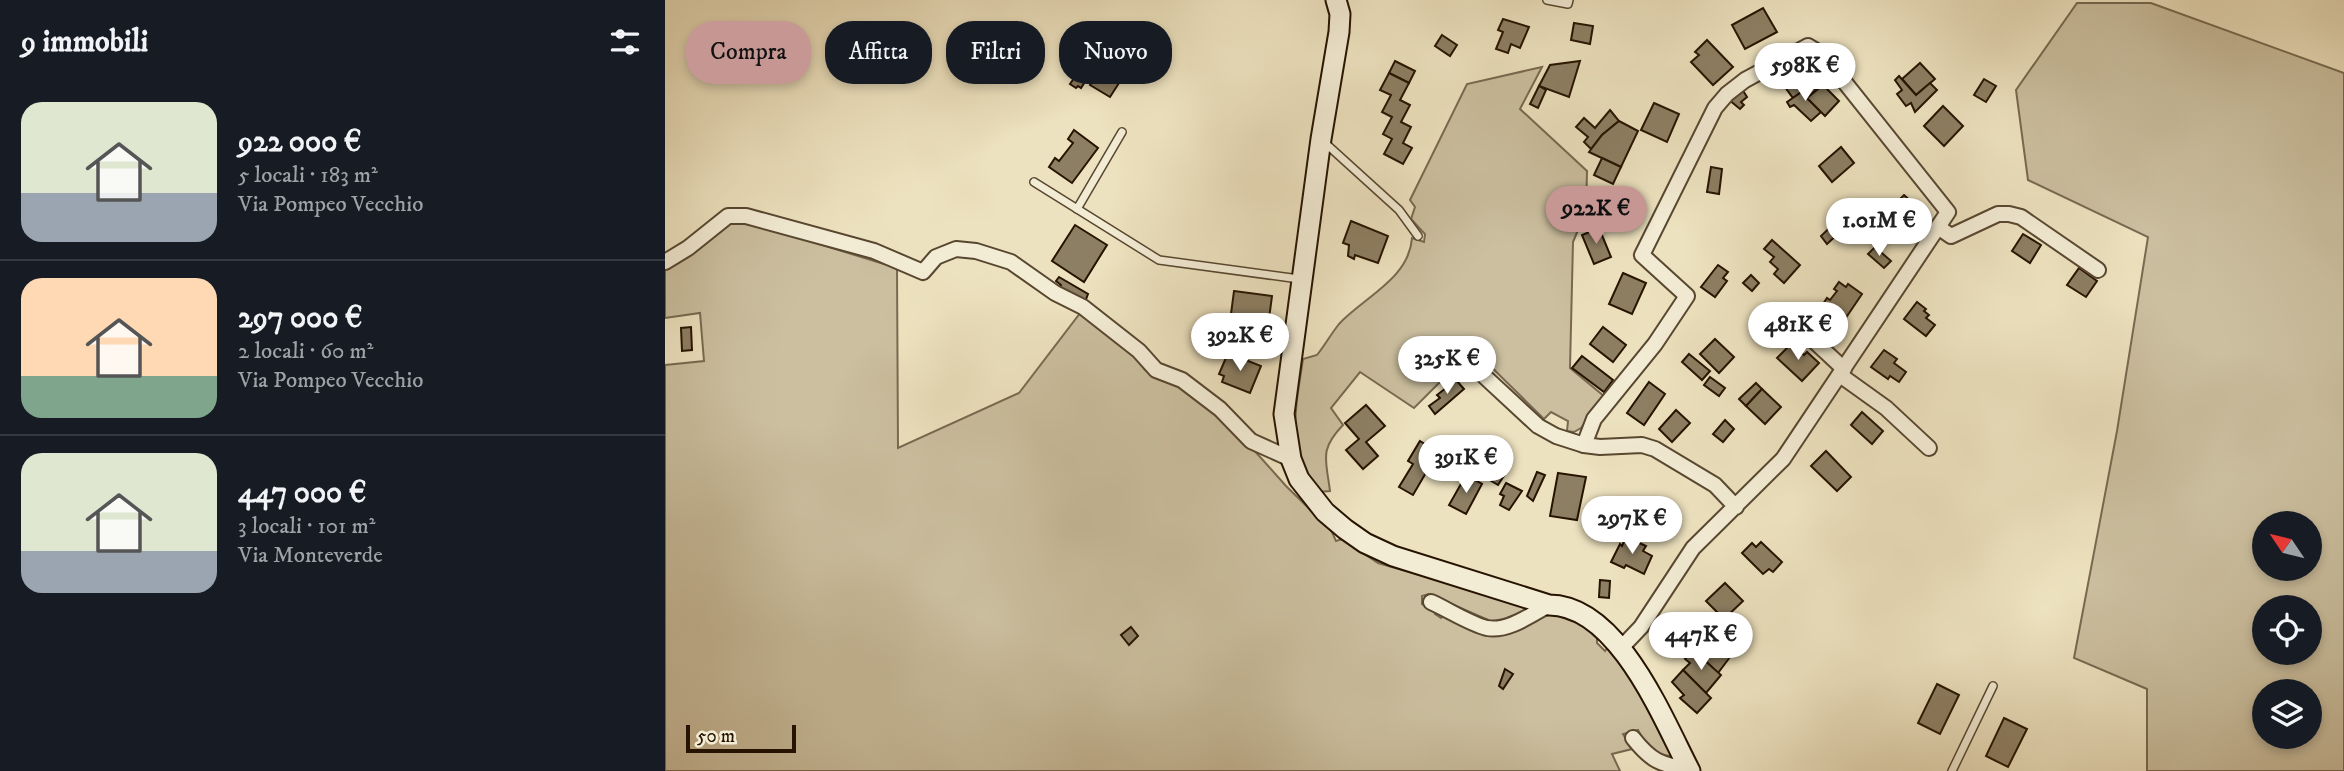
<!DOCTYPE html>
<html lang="it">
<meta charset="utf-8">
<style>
body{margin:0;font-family:"IM FELL DW Pica",serif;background:#242831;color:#f1f3f6;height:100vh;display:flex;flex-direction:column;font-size:26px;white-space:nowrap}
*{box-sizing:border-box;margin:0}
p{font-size:23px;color:#9ea1a6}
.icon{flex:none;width:38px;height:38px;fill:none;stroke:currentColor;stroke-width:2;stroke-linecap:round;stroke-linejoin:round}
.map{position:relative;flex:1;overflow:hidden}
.drawer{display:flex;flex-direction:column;background:#171b24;width:665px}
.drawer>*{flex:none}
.guide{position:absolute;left:21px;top:21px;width:665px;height:63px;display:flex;gap:14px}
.needle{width:46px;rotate:305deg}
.fabs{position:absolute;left:1587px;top:511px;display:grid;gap:14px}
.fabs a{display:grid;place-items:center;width:70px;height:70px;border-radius:50%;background:#171b24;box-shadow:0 4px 10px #0003;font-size:35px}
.scale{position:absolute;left:21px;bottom:18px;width:110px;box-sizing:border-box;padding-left:7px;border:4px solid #261300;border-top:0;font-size:19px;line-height:24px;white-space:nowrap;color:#261300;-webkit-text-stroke:5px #f3ecd5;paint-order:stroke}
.price{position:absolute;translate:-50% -60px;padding:0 16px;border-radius:24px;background:#fff;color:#222;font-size:23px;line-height:46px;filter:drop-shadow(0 2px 4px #0008)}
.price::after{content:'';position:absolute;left:50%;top:42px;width:21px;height:16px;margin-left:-10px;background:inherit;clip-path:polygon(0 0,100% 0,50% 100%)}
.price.active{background:#c59692;color:#111}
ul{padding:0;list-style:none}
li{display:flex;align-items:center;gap:21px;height:175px;padding:0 21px}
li+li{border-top:2px solid #363941}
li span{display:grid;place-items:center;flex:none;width:196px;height:140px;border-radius:21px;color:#555}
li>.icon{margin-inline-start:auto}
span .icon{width:84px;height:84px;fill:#fffc;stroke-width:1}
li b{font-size:30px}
h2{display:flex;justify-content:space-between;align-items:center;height:84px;padding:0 21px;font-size:30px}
.chip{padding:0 24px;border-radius:28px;background:#171b24;box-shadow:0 4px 10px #0003;font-size:24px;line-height:63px}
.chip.active{background:#c59692;color:#111}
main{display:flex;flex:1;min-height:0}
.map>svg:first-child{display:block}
.green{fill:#cbbf9f;stroke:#786950;stroke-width:2;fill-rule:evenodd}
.building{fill:#8d7f63;stroke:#261300;stroke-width:2}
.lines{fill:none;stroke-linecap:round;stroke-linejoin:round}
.lane-casing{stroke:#584730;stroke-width:10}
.street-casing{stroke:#584730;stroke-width:18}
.secondary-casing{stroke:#261300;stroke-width:23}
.lane{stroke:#f3ecd5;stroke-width:7}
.street{stroke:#f3ecd5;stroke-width:14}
.secondary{stroke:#f3ecd5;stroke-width:19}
</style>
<main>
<section class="drawer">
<h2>9 immobili<svg class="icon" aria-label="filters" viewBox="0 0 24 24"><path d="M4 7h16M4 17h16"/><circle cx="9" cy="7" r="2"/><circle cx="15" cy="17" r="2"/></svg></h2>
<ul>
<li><span style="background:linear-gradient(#dfe7d0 65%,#9aa5b1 0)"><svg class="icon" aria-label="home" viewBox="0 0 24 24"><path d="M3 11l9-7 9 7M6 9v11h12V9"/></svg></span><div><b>922 000 €</b><p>5 locali · 183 m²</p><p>Via Pompeo Vecchio</p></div></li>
<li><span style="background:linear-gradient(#ffd9b3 70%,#7fa58c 0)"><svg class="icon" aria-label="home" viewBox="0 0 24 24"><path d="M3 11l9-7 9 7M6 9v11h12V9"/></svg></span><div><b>297 000 €</b><p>2 locali · 60 m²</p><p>Via Pompeo Vecchio</p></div></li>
<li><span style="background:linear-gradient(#dfe7d0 70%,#9aa5b1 0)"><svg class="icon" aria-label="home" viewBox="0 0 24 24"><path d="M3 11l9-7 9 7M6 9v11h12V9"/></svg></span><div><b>447 000 €</b><p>3 locali · 101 m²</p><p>Via Monteverde</p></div></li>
</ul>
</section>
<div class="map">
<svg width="1679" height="771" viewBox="0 0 1679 771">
<rect width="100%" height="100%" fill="#ede2bf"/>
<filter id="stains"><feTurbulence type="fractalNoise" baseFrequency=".00286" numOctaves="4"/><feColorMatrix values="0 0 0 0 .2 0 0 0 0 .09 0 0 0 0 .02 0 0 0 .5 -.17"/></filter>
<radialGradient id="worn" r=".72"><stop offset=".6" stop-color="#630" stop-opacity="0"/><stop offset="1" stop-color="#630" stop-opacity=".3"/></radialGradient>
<g class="green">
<path d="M1412 3H1486L1679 73V771H1482V689L1409 658 1452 431 1483 237 1363 180 1351 90ZM1645 523V569H1600V523ZM1645 607V653H1600V607ZM1645 691V737H1600V691Z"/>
<path d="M877 67 855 109 922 171 921 211 908 242 905 368 940 397 916 428 909 432 902 431 903 421 886 412 879 419 808 349 749 408 695 372 666 408 678 425C654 450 661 459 665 491L653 492C621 443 630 413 638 359L652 355C660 345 666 334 674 324 699 297 744 279 747 238L759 242 760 234 746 219 750 207 745 200 802 84Z"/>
<path d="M79 221 232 268 233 448 354 393 416 312 468 354 480 370 513 383 570 429 621 486 666 530 671 541 677 539 713 563 868 607 830 623 764 594 757 596V604L773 610 770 614 776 618 780 614 852 629 885 613 918 625 932 636V643L940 651 943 647 958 664 1010 756C989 756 982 748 973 730L958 734 967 749 947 754 955 771H0V365L39 361 35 313 0 318V266L62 223Z"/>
</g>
<g class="building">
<polygon points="1098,8 1112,32 1080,49 1067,25"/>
<polygon points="838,19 864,27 855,48 846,44 843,53 831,49 838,32 833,30"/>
<polygon points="909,23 928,26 925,44 906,40"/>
<polygon points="777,35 792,45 785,56 770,46"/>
<polygon points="1042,40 1068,67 1048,85 1026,62 1034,55 1030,52"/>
<polygon points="444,56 463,69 445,97 425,85"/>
<polygon points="730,61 750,71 744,83 724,73"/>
<polygon points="915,61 904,97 874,86 885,65"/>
<polygon points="1255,63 1270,79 1251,95 1237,79"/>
<polygon points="1142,65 1154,80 1128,98 1117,83"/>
<polygon points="724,73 744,83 735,100 745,105 736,122 746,127 738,143 747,148 738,164 719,154 727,139 718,134 727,117 717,112 726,95 715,90"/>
<polygon points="412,74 421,80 416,88 413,86 411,88 405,84"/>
<polygon points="1234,76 1251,95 1265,83 1272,90 1250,112 1246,103 1241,106 1232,94 1237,90 1230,80"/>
<polygon points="1319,79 1331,86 1321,102 1309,95"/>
<polygon points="1148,84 1151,90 1142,98 1156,112 1146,121 1129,105 1125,107 1122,102"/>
<polygon points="1158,85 1174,101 1160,116 1142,98"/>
<polygon points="874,86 881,90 873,108 865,104"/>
<polygon points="1077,89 1082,97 1076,102 1079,105 1075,109 1063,99"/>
<polygon points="989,103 1014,114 1002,142 976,130"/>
<polygon points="1278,106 1298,126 1279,146 1259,126"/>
<polygon points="945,110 954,121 937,135 926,149 919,142 923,137 911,127 919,118 930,128"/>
<polygon points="954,121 973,131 956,167 924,152 937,135"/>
<polygon points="409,130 433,148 407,183 384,167 390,158 394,161 408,143 403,139"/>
<polygon points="1176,147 1189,163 1167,182 1154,166"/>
<polygon points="937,158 956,167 948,184 929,175"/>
<polygon points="1046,167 1057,169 1054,194 1042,192"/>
<polygon points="1239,195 1248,203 1241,210 1248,216 1242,222 1247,228 1239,237 1233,231 1229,234 1224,229 1220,233 1211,225 1215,221 1211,217 1220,208 1223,211"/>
<polygon points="1179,214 1195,232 1187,240 1177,230 1162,244 1156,236"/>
<polygon points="686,221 723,236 713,263 690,255 689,259 683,256 684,245 678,243"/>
<polygon points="410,225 442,245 419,282 387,261"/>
<polygon points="934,228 946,257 929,264 917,235"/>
<polygon points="1358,234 1376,245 1365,263 1347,251"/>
<polygon points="1107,240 1135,265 1119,283 1109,274 1113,269 1105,262 1109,257 1099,249"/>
<polygon points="1210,247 1226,261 1219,268 1203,254"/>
<polygon points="1053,265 1063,272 1058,278 1062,281 1050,297 1036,287"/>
<polygon points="1414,268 1432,281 1421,297 1402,285"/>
<polygon points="958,273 981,283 967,314 944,304"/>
<polygon points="1086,275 1094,283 1087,291 1078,283"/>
<polygon points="394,277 423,294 420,302 393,291 396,285 391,281"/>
<polygon points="1174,282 1181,287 1183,284 1197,294 1178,322 1165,312 1167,310 1158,304 1162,298 1165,300 1172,291 1169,289"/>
<polygon points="569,291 607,296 602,334 564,329"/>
<polygon points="1252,302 1261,309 1259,311 1264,315 1261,318 1270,325 1261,336 1239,319"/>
<polygon points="1106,319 1114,326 1103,338 1095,331"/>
<polygon points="546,326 559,327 557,342 544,340"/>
<polygon points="26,327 27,350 17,351 16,328"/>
<polygon points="938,327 961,345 948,362 925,344"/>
<polygon points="1050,339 1069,357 1054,373 1035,354"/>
<polygon points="1127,343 1139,355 1142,352 1154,363 1137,381 1112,358"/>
<polygon points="1219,350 1232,359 1229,363 1241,372 1234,382 1225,376 1223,379 1206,367"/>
<polygon points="563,353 596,366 585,393 557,382 559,376 554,374"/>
<polygon points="1024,354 1045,371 1037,380 1017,362"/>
<polygon points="917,356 948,380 939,392 907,368"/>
<polygon points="1045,377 1060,388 1054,396 1039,385"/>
<polygon points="791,380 799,389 770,414 764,406 775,398 772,395"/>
<polygon points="984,382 1000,394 979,425 962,413"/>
<polygon points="1091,383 1097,389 1081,406 1074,399"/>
<polygon points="1097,389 1116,407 1100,424 1081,406"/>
<polygon points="701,405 720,426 701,442 713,456 698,469 681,450 694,439 680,423"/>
<polygon points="1011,410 1025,423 1007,442 994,429"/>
<polygon points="1197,412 1218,431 1207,444 1186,425"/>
<polygon points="1060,420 1069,429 1058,442 1048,434"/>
<polygon points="755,441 773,452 748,495 734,487 748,464 743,461"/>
<polygon points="1161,451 1186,477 1172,491 1146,466"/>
<polygon points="822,464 840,474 833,485 816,475"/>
<polygon points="872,472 880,475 868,501 862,496"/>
<polygon points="893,473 921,477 912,520 885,516"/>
<polygon points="801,475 817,484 801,514 784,505"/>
<polygon points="841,483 857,491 844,510 835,505 839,496 835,494"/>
<polygon points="961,537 981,546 978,551 987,556 979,574 961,565 959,568 946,562 955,544 957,546"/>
<polygon points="1096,542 1117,562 1108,572 1104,569 1098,574 1077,553 1087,543 1091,547"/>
<polygon points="935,580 945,581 944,598 934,597"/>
<polygon points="1060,583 1078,601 1059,619 1041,601"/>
<polygon points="466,627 473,636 464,645 456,635"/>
<polygon points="1042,632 1068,653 1053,673 1033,654 1039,646 1034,641"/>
<polygon points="1028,650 1056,675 1041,693 1018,670 1025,663 1020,659"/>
<polygon points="840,669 848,674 838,689 834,686"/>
<polygon points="1018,670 1046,698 1032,713 1015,698 1019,695 1007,682"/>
<polygon points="1272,684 1294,695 1275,734 1253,723"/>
<polygon points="1339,718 1362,729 1343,767 1321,756"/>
</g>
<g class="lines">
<defs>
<g id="lane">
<polyline points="882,0 903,4 904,0"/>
<polyline points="659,142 734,210 753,236"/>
<polyline points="369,182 494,260 634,279"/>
<polyline points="412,209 457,132"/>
<polyline points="1287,771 1328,686"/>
</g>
<g id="street">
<polyline points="1273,227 1286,236 1333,214 1344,214 1356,217 1433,270"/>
<polyline points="0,262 23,248 63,216 81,216 209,251 258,272 271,257 291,249 311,251 346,262 390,293 418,307 474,351 491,370 517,380 555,409 586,441 626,459"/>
<polyline points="1133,326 1179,369"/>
<polyline points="805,363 873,426 891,436 919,445"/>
<polyline points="1175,375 1221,408 1264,448"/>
<path d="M766 602C782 609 805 624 822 628 843 632 867 614 884 605"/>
<polyline points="956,648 976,627 1028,548 1118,459 1283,212 1158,55 1143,46 1080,80 1062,94 1050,108 977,255 1022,296 990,344 929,419 919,445 935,447 977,445 990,449 1050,485 1071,507"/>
<path d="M968 738C986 761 996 765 1024 769"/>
</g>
<path id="secondary" d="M671 0 675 14 674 32 656 139 619 414 626 459 634 479 660 512 680 529 700 543 728 556 884 605C953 605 998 719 1025 771"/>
</defs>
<use href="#lane" class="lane-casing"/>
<use href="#street" class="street-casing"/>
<use href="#secondary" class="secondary-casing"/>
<use href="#lane" class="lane"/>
<use href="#street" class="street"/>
<use href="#secondary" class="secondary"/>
</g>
<rect width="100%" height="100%" filter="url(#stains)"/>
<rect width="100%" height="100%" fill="url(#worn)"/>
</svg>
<div class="fabs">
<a><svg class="needle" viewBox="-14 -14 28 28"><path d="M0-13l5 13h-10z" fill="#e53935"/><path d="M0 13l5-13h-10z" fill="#9ea1a6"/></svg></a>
<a><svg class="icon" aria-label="locate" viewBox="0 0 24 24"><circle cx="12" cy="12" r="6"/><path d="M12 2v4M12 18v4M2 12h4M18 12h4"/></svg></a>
<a><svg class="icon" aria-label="layers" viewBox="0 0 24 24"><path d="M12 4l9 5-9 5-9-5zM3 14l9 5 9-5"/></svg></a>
</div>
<div class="scale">50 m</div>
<b class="price" style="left:1140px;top:103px">598K €</b>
<b class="price active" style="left:931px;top:246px">922K €</b>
<b class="price" style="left:1214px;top:258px">1.01M €</b>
<b class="price" style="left:1133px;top:362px">481K €</b>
<b class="price" style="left:575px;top:373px">392K €</b>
<b class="price" style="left:782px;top:396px">325K €</b>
<b class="price" style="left:801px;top:495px">391K €</b>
<b class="price" style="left:967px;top:556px">297K €</b>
<b class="price" style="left:1036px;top:672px">447K €</b>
<div class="guide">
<a class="chip active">Compra</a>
<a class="chip">Affitta</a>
<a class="chip">Filtri</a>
<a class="chip">Nuovo</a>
</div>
</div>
</main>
